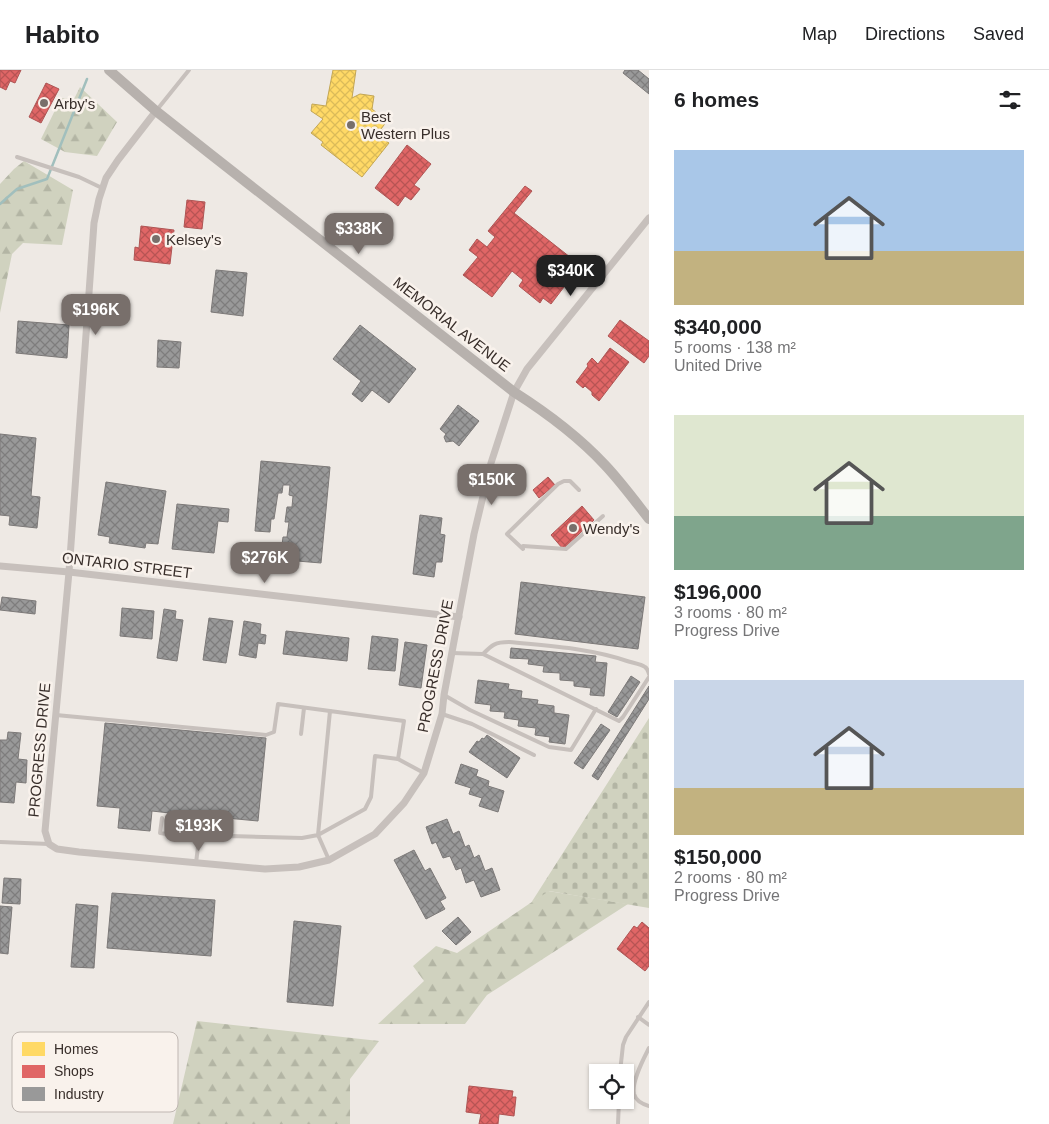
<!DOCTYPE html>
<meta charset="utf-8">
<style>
body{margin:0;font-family:Helvetica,sans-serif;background:#f2f2f2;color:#202124;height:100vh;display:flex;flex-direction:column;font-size:19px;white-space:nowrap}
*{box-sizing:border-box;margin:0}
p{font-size:16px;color:#757577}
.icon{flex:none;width:28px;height:28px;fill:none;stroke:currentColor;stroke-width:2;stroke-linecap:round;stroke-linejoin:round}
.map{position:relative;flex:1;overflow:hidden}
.sheet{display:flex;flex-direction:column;background:#fff;width:400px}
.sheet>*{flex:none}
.controls{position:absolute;left:589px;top:994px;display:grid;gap:10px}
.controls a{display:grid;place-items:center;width:45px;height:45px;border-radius:0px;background:#fff;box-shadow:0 1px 4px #0004;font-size:25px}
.price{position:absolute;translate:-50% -42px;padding:0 11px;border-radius:10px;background:#786f6b;color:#fff;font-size:16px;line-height:32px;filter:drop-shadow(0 1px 2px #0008)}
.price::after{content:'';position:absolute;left:50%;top:30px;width:15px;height:11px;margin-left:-8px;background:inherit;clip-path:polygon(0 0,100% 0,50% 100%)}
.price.selected{background:#222;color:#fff}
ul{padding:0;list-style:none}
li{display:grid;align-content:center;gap:10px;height:265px;padding:0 25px}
li span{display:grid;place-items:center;height:155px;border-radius:0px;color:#555}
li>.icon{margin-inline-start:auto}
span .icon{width:90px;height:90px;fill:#fffc;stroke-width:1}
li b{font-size:21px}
h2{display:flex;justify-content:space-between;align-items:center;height:60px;padding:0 25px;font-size:21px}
header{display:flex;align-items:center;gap:30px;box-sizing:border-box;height:70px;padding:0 25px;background:#fff;border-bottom:1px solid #e0e0e0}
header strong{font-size:24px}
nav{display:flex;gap:28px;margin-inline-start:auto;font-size:18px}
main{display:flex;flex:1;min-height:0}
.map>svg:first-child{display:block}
.forest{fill:url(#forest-firs)}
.cemetery{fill:url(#cemetery-stones)}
.homes{fill:url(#homes-cross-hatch);stroke:#c3a654}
.shops{fill:url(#shops-cross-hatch);stroke:#ae5554}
.industry{fill:url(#industry-cross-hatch);stroke:#7c7978}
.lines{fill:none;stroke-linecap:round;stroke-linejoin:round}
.stream{stroke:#a1bfbd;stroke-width:2.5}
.service{stroke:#c7c0bc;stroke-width:4}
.minor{stroke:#c7c0bc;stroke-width:7}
.secondary{stroke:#b7b1ad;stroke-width:10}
.poi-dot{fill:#786f6b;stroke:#f9f2ec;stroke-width:2}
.labels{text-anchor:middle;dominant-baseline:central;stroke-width:5;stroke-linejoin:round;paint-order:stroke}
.poi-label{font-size:15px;fill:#382e2a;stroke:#f9f2ec;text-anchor:start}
.street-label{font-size:15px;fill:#382e2a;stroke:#f9f2ec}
.key{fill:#f9f2ec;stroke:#bfb7b2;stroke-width:1}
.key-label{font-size:14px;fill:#382e2a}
</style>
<header>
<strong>Habito</strong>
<nav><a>Map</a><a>Directions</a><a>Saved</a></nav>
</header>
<main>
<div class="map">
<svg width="649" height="1054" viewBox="0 0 649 1054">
<defs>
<pattern id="forest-firs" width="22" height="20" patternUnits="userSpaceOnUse" patternTransform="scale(1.25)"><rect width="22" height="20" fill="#d0d2bf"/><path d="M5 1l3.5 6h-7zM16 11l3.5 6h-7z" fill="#b3b5a4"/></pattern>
<pattern id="cemetery-stones" width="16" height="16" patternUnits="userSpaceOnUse" patternTransform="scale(1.25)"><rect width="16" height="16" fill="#d0d2bf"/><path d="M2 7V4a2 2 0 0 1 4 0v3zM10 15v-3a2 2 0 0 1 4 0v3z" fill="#b3b5a4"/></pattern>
<pattern id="homes-cross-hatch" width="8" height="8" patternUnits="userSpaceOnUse" patternTransform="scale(1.25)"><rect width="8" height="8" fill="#ffd966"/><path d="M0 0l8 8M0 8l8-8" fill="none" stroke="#dbbb59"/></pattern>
<pattern id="shops-cross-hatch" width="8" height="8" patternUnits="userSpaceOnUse" patternTransform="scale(1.25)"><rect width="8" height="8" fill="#e06666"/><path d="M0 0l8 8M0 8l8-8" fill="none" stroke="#b75454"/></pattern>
<pattern id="industry-cross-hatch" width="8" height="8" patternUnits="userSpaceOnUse" patternTransform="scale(1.25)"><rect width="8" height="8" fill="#999"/><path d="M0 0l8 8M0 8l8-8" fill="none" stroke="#7e7d7d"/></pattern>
</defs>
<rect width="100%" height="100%" fill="#eee9e4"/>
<g class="forest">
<polygon points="80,17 117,52 97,86 65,82 41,69 61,28 74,29"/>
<polygon points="24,91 73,120 62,175 23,173 12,184 0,243 0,114 14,99"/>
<polygon points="548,821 628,834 487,925 465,954 378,954 424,911 413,896 436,876 457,883"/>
<polygon points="197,951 379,971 350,1009 350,1054 173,1054"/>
</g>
<polygon class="cemetery" points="649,648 649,838 549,821 531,833"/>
<polygon class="homes" points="333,0 356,0 352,28 360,24 374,26 372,39 387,51 381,59 387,63 382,68 389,73 362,107 321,75 323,72 311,63 323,49 311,41 312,34 326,36"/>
<g class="shops">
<polygon points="0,0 21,0 15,13 10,11 6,20 0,17"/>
<polygon points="46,13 59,19 41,53 29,47"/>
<polygon points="407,75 431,94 414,115 420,119 411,130 405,126 398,136 375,118"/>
<polygon points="525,116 532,121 514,143 575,191 558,212 564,217 551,234 543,228 540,233 519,216 523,210 512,201 492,227 463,205 478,187 469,180 477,169 487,177 495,167 488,161"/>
<polygon points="187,130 205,132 202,159 184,157"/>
<polygon points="141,156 174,160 170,194 134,190 135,177 139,178"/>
<polygon points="620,250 649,271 649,286 644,293 608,266"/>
<polygon points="610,278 629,292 599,331 592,325 592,322 585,316 583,318 576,312 588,296 587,294 592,288 598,294"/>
<polygon points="548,407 555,415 539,428 533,420"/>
<polygon points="582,436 594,450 563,479 551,465"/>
<polygon points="642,852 649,858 649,896 645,901 617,879 634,856 637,858"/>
<polygon points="469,1016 513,1021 512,1027 516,1027 514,1046 499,1044 498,1054 479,1054 481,1044 466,1042"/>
</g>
<g class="industry">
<polygon points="625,0 638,0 649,9 649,24 623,3"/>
<polygon points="216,200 247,203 243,246 211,242"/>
<polygon points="18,251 69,255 67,288 16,283"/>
<polygon points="360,255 416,299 389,333 372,320 362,332 352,324 361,311 333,289"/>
<polygon points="158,270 181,272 179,298 157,297"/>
<polygon points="458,335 479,351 459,376 453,371 446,372 444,367 446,364 440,359"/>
<polygon points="0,364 36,368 31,426 40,427 37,458 9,455 10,446 0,445"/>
<polygon points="261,391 330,397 321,493 285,490 286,476 282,475 283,467 287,467 289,452 285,452 287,437 292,437 293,426 289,425 290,415 283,415 282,423 278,423 274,449 271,449 270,462 255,461"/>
<polygon points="106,412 166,421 158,474 146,473 145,478 109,473 110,467 98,465"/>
<polygon points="177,434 229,439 228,452 218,451 214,483 172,479"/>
<polygon points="420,445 442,448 440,464 445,465 442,492 436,492 434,507 413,504"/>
<polygon points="521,512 645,527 638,579 515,564"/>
<polygon points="2,527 36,531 35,544 0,540"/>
<polygon points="122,538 154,541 152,569 120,566"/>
<polygon points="164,539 176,541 175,549 183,550 177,591 157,588"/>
<polygon points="209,548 233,551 226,593 203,590"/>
<polygon points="244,551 261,554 260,564 266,565 265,574 258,573 256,588 239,585"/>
<polygon points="286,561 349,568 347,591 283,584"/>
<polygon points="372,566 398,569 395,601 368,599"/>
<polygon points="405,572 427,575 421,618 399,615"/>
<polygon points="511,578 596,586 595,592 607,593 604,626 590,625 591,618 574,616 574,611 560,610 560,603 543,602 544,596 528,594 529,589 510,588"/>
<polygon points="631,606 640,612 617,647 608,642"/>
<polygon points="478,610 509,614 508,619 522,621 521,628 538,630 537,634 554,636 554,643 569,645 565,674 549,672 550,667 535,665 536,658 518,656 519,650 504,648 505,642 490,641 491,635 475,633"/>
<polygon points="649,616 649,629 598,710 592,706"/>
<polygon points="105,653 266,668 258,751 226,748 225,764 177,760 178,744 152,741 150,761 118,758 120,738 97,736"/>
<polygon points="601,654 610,660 583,699 574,693"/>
<polygon points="8,662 21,663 18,689 27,690 26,713 16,712 14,733 0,732 0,670 7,670"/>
<polygon points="487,665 520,688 507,708 469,682 477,671 479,672 482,668 484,669"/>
<polygon points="461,694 478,700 476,706 489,711 488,716 504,721 498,742 479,736 482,728 469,724 471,718 455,713"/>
<polygon points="447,749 453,764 459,761 465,777 469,775 474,788 479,785 485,801 492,798 500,820 481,827 474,810 466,813 461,798 456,800 450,786 443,788 436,772 432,774 426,757"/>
<polygon points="414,780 425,801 430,798 446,828 440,831 445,839 426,849 394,790"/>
<polygon points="4,808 21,809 20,834 2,833"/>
<polygon points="112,823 215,830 211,886 107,878"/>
<polygon points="76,834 98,836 94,898 71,897"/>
<polygon points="0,836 12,837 8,884 0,883"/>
<polygon points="458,847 471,862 456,875 442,861"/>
<polygon points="294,851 341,856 333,936 287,932"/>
</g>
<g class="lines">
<polyline class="stream" points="0,134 17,119 47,109 87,9"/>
<g class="service">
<polyline points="156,41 189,0"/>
<polyline points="17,87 79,107 102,118"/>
<polyline points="523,476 566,479 603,446"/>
<polyline points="523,479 508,465 507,464 509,462 558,414 564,411 570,411 579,420"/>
<polyline points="452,583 483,584 619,651 623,647 649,607"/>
<path d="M483 584C492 575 495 572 509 572 548 576 589 578 627 591 633 593 641 594 645 597 648 599 648 601 649 604"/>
<polyline points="444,625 470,640 549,677 571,680 596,639"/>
<polyline points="442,644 472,654 534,685"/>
<polyline points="56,645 266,665 274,662 278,634 330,641"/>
<polyline points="301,664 304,638"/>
<polyline points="398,689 424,703"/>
<polyline points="162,748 160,763 199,769"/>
<polyline points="0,772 49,774"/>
<polyline points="196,793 199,769 217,770 230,766 302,768 318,765 330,641 404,651 398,689 375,686 371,727 365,739 318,765 329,790"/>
<polyline points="638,947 649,955"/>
<path d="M649 978C644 988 631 1012 634 1024 636 1031 642 1034 649 1036"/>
<polyline points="620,1002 623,975 626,967 649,932"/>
<polyline points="618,1054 619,1030"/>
</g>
<g class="minor">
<polyline points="156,41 118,90 106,108 99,129 94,153 69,502 45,761 49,774 57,779 79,782 265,799 299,797 329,790 375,764 404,733 424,703 442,644 444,625 474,464 491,393 514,322 527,299 649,148"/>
<polyline points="0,496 69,502 459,547"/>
</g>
<path class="secondary" d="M109 0 156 41 209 83 514 322C547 343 579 367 605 395 621 412 635 431 649 449"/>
</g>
<g class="poi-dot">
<circle cx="44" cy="33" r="5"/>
<circle cx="351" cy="55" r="5"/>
<circle cx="156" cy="169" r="5"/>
<circle cx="573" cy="458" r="5"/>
</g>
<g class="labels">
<g class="poi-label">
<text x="54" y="33">Arby's</text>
<text x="361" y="46">Best<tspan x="361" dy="17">Western Plus</tspan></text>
<text x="166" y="169">Kelsey's</text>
<text x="583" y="458">Wendy's</text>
</g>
<g class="street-label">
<text transform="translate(452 254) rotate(38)">MEMORIAL AVENUE</text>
<text transform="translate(127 495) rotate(7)">ONTARIO STREET</text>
<text transform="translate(435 596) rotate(-79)">PROGRESS DRIVE</text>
<text transform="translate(39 680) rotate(-85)">PROGRESS DRIVE</text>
</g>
</g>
<rect x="12" y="962" width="166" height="80" rx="8" class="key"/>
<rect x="22" y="972" width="23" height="14" fill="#ffd966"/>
<rect x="22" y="995" width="23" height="13" fill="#e06666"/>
<rect x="22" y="1017" width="23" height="14" fill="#999"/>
<g class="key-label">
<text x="54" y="984">Homes</text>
<text x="54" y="1006">Shops</text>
<text x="54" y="1029">Industry</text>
</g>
</svg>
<div class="controls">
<a><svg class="icon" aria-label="locate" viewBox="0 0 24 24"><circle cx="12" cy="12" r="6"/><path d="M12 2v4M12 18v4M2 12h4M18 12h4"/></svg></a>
</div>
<b class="price" style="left:359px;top:185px">$338K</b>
<b class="price selected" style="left:571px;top:227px">$340K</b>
<b class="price" style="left:96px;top:266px">$196K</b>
<b class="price" style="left:492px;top:436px">$150K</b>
<b class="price" style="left:265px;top:514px">$276K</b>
<b class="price" style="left:199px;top:782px">$193K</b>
</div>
<section class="sheet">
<h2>6 homes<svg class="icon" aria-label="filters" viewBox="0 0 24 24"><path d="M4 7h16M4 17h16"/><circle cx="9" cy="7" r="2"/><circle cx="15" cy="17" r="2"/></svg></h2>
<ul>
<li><span style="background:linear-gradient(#a9c7e8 65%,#c2b280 0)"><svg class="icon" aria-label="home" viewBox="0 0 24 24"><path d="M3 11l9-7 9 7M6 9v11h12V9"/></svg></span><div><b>$340,000</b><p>5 rooms · 138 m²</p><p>United Drive</p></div></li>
<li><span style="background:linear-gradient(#dfe7d0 65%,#7fa58c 0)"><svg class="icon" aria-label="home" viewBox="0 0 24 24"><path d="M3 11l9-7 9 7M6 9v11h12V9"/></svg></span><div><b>$196,000</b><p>3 rooms · 80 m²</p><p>Progress Drive</p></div></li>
<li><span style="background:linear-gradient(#c9d6e8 70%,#c2b280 0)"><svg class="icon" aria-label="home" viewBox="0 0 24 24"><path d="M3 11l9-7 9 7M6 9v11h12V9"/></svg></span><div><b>$150,000</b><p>2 rooms · 80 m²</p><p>Progress Drive</p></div></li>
</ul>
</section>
</main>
